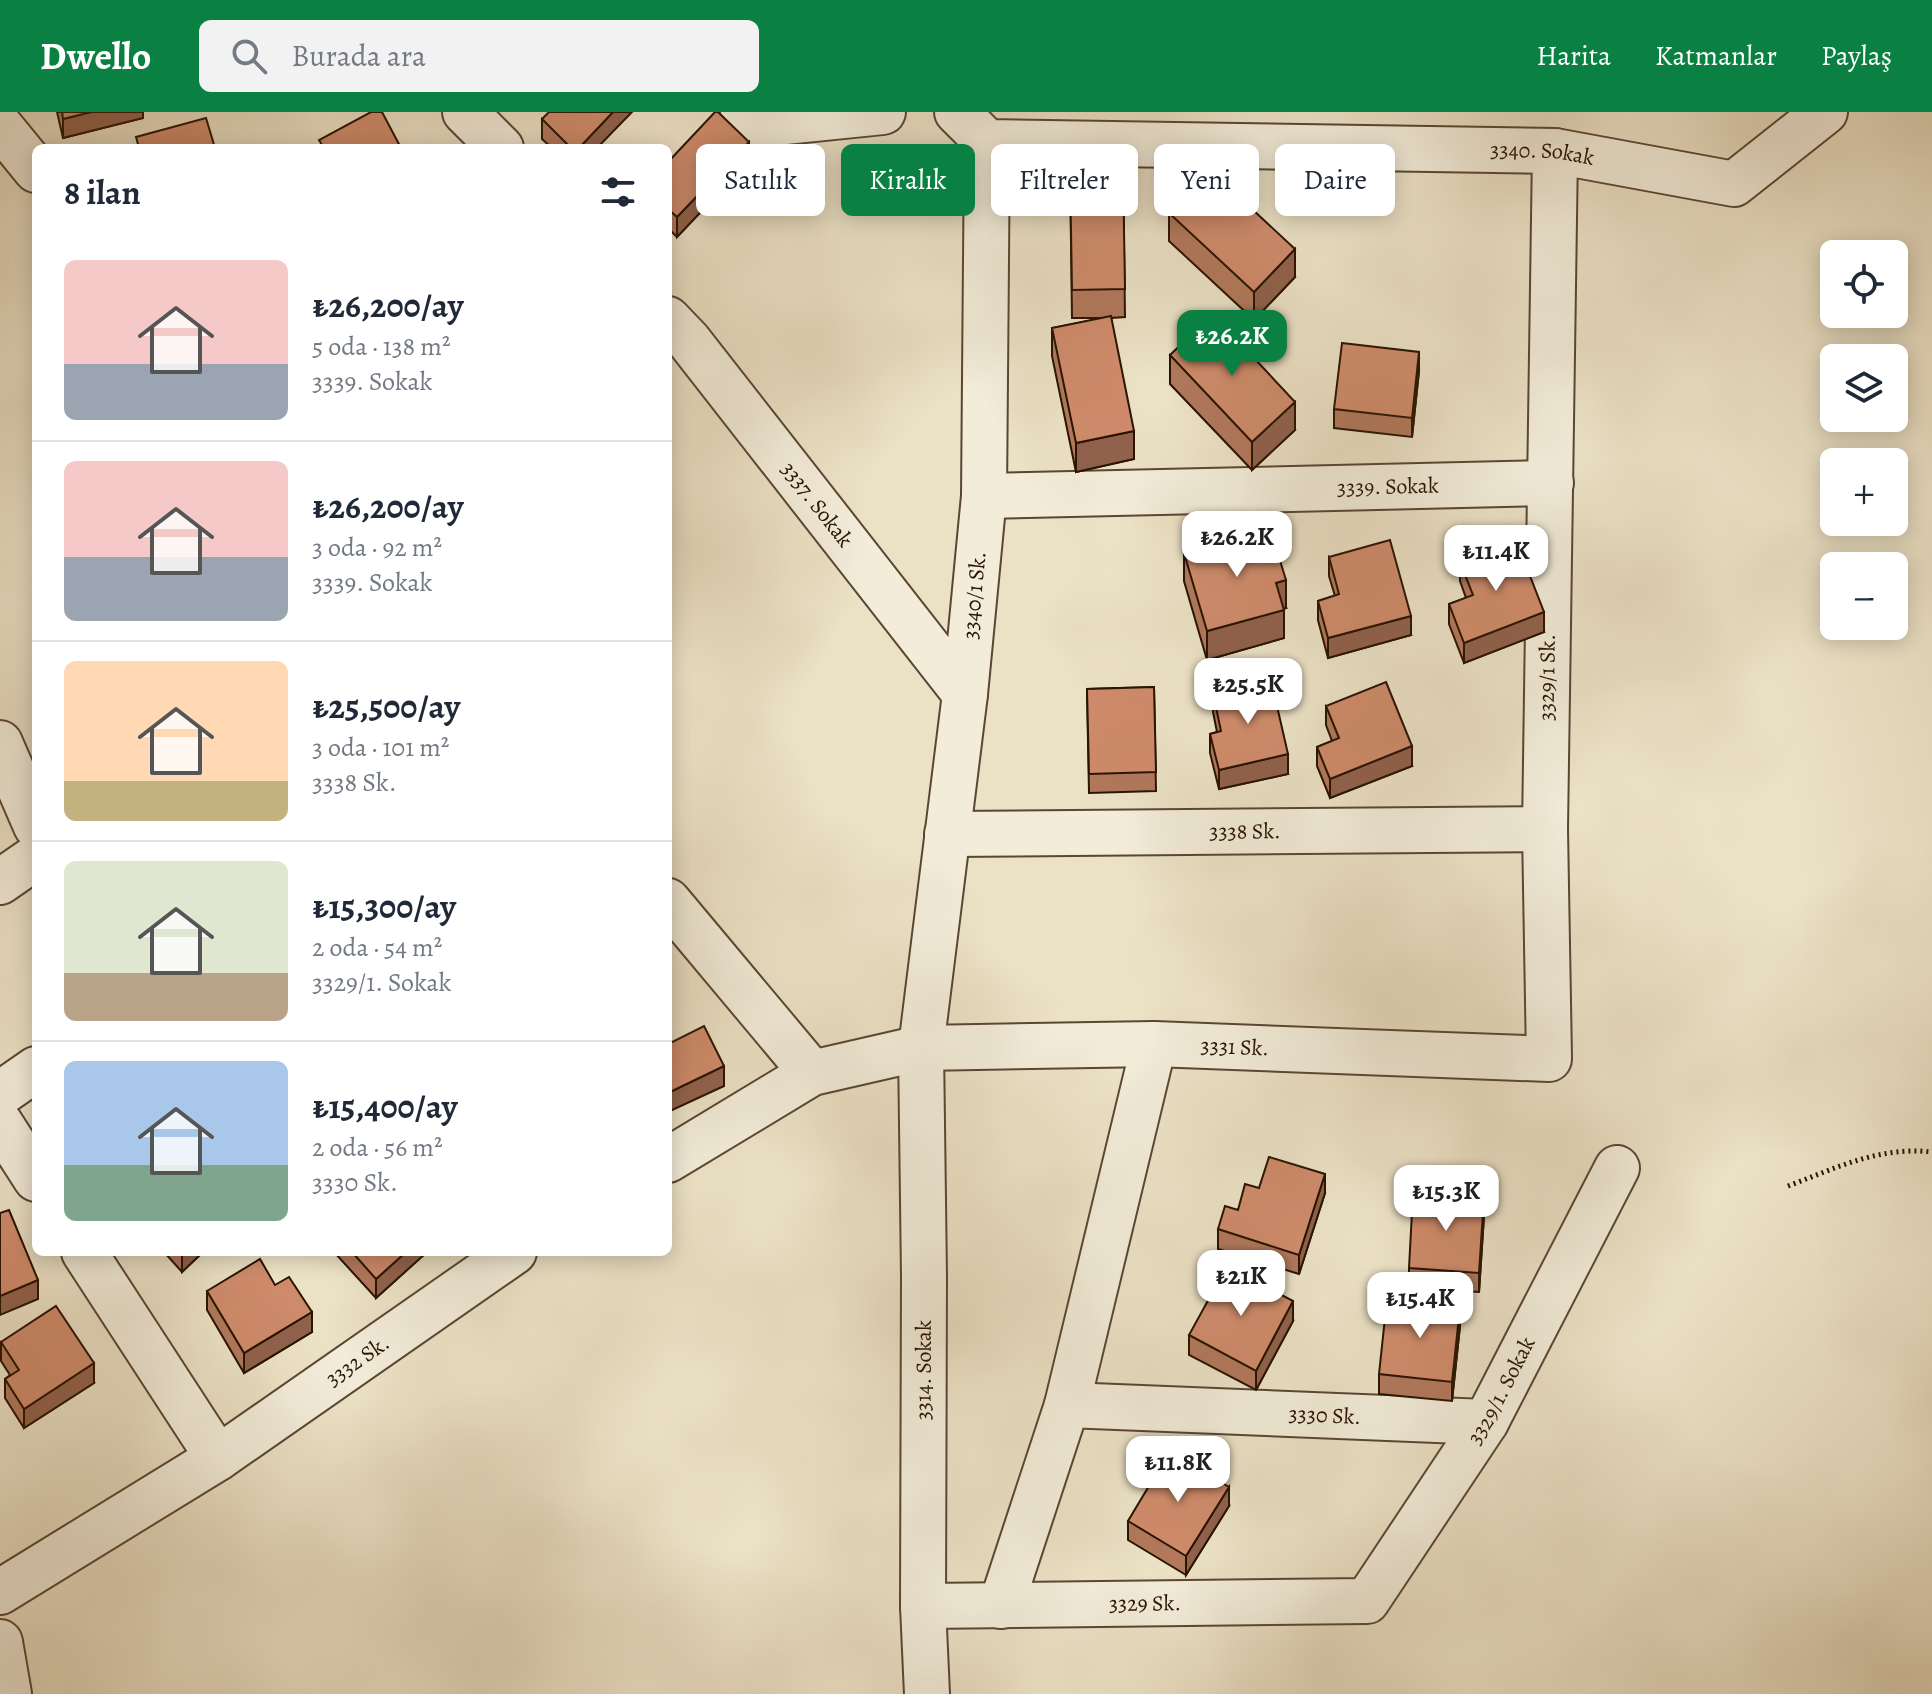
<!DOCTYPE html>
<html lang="tr">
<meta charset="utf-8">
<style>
body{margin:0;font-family:Alegreya,serif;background:#f2f2f3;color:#1f2937;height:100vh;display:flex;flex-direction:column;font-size:30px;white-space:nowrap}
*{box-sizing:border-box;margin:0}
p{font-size:26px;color:#747a83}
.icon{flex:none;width:44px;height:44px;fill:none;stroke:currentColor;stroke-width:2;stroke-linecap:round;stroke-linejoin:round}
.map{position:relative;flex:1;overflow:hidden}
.panel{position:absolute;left:32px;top:32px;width:640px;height:1112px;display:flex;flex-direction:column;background:#fff;border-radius:12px;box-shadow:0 4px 20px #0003}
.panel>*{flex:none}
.banner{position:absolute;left:696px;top:32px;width:760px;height:72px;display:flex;gap:16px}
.fabs{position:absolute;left:1820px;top:128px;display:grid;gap:16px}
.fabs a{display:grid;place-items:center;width:88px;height:88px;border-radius:12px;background:#fff;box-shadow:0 4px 20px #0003;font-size:40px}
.price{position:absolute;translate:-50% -68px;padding:0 18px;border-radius:16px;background:#fff;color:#222;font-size:26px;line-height:52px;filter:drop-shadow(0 2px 4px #0008)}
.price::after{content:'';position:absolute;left:50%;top:48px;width:24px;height:18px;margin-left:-12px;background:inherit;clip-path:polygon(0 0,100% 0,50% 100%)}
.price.current{background:#0b8043;color:#fff}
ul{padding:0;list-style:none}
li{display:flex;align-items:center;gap:24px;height:200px;padding:0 32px}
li+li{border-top:2px solid #e0e1e3}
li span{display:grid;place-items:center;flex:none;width:224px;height:160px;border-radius:12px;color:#555}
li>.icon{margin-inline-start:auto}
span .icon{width:96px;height:96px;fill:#fffc;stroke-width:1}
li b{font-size:34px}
h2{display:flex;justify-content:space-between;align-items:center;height:96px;padding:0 32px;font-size:34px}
.pill{padding:0 28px;border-radius:12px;background:#fff;box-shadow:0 4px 20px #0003;font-size:28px;line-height:72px}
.pill.current{background:#0b8043;color:#fff}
header{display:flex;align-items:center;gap:48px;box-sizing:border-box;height:112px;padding:0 40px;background:#0b8043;color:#fff}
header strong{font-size:38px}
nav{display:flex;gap:44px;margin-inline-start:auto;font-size:28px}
.search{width:560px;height:72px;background:#f2f2f3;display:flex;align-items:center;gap:20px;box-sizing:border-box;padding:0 28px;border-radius:12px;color:#747a83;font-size:30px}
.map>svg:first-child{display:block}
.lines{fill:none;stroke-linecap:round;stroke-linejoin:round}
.minor-casing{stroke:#5a4633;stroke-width:48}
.path{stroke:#291302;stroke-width:5;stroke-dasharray:2 4;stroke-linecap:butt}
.minor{stroke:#f2ecd9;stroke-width:44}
.wall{fill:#b1785c;stroke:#291302;stroke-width:2}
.shaded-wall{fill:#90614b;stroke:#291302;stroke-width:2}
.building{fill:#ce8b6b;stroke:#291302;stroke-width:2}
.labels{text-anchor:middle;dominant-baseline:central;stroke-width:7;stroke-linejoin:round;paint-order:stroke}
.street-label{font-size:22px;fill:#291302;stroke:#f2ecd9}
</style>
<header>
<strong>Dwello</strong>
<div class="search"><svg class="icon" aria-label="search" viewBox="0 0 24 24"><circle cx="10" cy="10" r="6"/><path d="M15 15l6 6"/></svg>Burada ara</div>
<nav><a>Harita</a><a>Katmanlar</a><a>Paylaş</a></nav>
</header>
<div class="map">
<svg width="1932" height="1582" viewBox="0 0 1932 1582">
<rect width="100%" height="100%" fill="#ebe1c5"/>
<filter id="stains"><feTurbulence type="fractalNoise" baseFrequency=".0025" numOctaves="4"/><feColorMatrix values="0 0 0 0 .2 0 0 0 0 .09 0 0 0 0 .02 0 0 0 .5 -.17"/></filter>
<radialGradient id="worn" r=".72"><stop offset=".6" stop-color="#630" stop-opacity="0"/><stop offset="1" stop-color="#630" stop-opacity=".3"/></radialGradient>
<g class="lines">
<defs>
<g id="minor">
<polyline points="465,0 501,36"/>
<polyline points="743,0 757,13 883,0"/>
<path id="s1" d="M957 0 987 30 1555 39 1734 72 1825 0"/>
<polyline points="0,14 36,58"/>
<path id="s2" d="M668 207 689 229 965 582"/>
<path id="s3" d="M984 384 1551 371"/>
<polyline points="0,631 36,714"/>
<path id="s4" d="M947 722 1545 717"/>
<polyline points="0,770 36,745"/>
<polyline points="668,789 812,961"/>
<polyline points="0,982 36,957"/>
<polyline points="0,1011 36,1067"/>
<path id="s5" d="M668 1048 812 961 921 936 1154 932 1549 947 1545 717 1555 39"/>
<polyline points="84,1140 218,1346"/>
<path id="s6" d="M1067 1293 1486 1310"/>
<path id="s7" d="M0 1480 218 1346 514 1140"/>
<path id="s8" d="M923 1494 1367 1489 1486 1310 1617 1056"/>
<polyline points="1001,1494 1067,1293 1154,932"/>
<polyline points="0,1530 9,1582"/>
<path id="s9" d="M927 1582 923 1494 924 1164 921 936 965 582 984 384 987 30"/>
</g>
</defs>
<use href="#minor" class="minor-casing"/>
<path class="path" d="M1788 1074C1836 1056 1880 1034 1932 1040"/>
<use href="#minor" class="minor"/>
</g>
<g class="wall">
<polygon points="57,0 143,0 143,6 63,26"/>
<polygon points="542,7 597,36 552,36 542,27"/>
<polygon points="749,49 677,125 668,116 668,50"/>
<polygon points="1070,59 1123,59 1125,205 1111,206 1134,347 1076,360 1052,244 1052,216 1104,206 1072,206"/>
<polygon points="1169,101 1295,165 1254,208 1169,129"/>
<polygon points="1170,243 1295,318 1252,358 1170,272"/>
<polygon points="1419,259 1412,325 1334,316 1334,297"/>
<polygon points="1184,441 1286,496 1283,497 1284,526 1207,548 1184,469"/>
<polygon points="1329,445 1411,523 1328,546 1318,508 1318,489 1335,484 1329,464"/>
<polygon points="1460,450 1544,520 1464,551 1449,512 1449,492 1466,486 1460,469"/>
<polygon points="1154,575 1156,679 1089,681 1087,577"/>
<polygon points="1213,581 1288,662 1219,677 1210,641 1210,622 1217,620 1213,600"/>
<polygon points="1326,594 1412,654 1330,686 1317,654 1317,635 1332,629 1326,613"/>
<polygon points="1259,1076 1325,1081 1299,1162 1218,1137 1218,1117"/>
<polygon points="1484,1104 1479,1180 1409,1176 1409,1156"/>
<polygon points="164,1140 203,1140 182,1160"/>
<polygon points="334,1140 427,1140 376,1186"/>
<polygon points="275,1173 312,1220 244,1261 207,1198 207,1179"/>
<polygon points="1293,1209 1256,1278 1189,1243 1189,1223"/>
<polygon points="1460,1214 1452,1289 1379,1282 1379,1262"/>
<polygon points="1,1230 94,1271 24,1316 5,1286 5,1267 10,1263 1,1249"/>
<polygon points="1229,1394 1186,1463 1128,1428 1128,1409"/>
</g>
<g class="shaded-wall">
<polygon points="91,0 143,0 143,6 63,26 63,7"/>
<polygon points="613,0 632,0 597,36 579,36"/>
<polygon points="749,30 749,49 677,125 677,105"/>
<polygon points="1295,137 1295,165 1254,208 1254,180"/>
<polygon points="1419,240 1419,259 1412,325 1412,306"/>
<polygon points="1295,290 1295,318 1252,358 1252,330"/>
<polygon points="1134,319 1134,347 1076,360 1076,331"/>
<polygon points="1286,468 1286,496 1276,499 1276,471"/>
<polygon points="1284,498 1284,526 1207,548 1207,519"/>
<polygon points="1544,500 1544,520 1464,551 1464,531"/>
<polygon points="1411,504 1411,523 1328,546 1328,526"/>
<polygon points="1412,634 1412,654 1330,686 1330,667"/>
<polygon points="1288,642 1288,662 1219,677 1219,658"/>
<polygon points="724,954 724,974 668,1000 668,981"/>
<polygon points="1325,1062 1325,1081 1299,1162 1299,1143"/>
<polygon points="1484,1085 1484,1104 1479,1180 1479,1161"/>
<polygon points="182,1140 203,1140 182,1160"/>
<polygon points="406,1140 427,1140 376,1186 376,1167"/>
<polygon points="38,1168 38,1187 0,1203 0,1184"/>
<polygon points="1293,1189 1293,1209 1256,1278 1256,1259"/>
<polygon points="1460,1195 1460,1214 1452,1289 1452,1270"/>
<polygon points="312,1200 312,1220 244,1261 244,1241"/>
<polygon points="94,1251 94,1271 24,1316 24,1297"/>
<polygon points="1229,1375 1229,1394 1186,1463 1186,1444"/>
</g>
<g class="building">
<polygon points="62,0 91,0 63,7"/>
<polygon points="371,0 382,0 401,36 324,36 319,28"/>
<polygon points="549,0 613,0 579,36 571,36 542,7"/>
<polygon points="715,0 718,0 749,30 677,105 668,97 668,50"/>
<polygon points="206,6 215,36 139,36 136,25"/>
<polygon points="1209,57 1295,137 1254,180 1169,101"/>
<polygon points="1070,59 1123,59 1125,177 1072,178"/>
<polygon points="1213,202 1295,290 1252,330 1170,243"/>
<polygon points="1111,204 1134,319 1076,331 1052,216"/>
<polygon points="1342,231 1419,240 1412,306 1334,297"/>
<polygon points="1270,416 1286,468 1276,471 1284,498 1207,519 1184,441"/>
<polygon points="1390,428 1411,504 1328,526 1318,489 1339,482 1329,445"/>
<polygon points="1516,428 1544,500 1464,531 1449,492 1473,483 1460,450"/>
<polygon points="1271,568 1288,642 1219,658 1210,622 1221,619 1213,581"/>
<polygon points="1386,570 1412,634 1330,667 1317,635 1339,626 1326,594"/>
<polygon points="1154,575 1156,660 1089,662 1087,577"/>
<polygon points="704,914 724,954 668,981 668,932"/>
<polygon points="1269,1045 1325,1062 1299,1143 1218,1117 1225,1094 1238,1098 1245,1072 1259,1076"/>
<polygon points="1413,1081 1484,1085 1479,1161 1409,1156"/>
<polygon points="9,1098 38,1168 0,1184 0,1101"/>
<polygon points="352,1140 406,1140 376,1167"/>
<polygon points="260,1147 275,1173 289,1165 312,1200 244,1241 207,1179"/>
<polygon points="1227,1154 1293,1189 1256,1259 1189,1223"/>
<polygon points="1387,1187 1460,1195 1452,1270 1379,1262"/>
<polygon points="56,1194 94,1251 24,1297 5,1267 19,1258 1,1230"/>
<polygon points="1170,1339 1229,1375 1186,1444 1128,1409"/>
</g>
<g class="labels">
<g class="street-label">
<text stroke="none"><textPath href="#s1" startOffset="598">3340. Sokak</textPath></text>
<text stroke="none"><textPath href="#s3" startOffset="404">3339. Sokak</textPath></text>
<text stroke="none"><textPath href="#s2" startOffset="238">3337. Sokak</textPath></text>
<text stroke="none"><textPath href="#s9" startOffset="1102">3340/1 Sk.</textPath></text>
<text stroke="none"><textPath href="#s5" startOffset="1290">3329/1 Sk.</textPath></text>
<text stroke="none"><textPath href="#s4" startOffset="298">3338 Sk.</textPath></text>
<text stroke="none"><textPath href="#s5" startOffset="594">3331 Sk.</textPath></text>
<text stroke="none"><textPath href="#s7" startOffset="426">3332 Sk.</textPath></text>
<text stroke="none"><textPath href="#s9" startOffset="324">3314. Sokak</textPath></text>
<text stroke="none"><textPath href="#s8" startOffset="694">3329/1. Sokak</textPath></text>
<text stroke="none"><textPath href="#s6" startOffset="258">3330 Sk.</textPath></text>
<text stroke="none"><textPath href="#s8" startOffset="222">3329 Sk.</textPath></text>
</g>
</g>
<rect width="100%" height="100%" filter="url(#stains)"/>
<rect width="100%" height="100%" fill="url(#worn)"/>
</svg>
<div class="fabs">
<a><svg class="icon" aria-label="locate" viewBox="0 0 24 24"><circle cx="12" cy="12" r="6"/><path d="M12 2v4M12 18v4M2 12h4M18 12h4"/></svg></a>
<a><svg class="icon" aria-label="layers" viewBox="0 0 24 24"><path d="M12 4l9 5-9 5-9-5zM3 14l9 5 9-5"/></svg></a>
<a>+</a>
<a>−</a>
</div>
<b class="price current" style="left:1232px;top:266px">₺26.2K</b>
<b class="price" style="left:1237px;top:467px">₺26.2K</b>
<b class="price" style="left:1496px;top:481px">₺11.4K</b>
<b class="price" style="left:1248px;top:614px">₺25.5K</b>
<b class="price" style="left:1446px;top:1121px">₺15.3K</b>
<b class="price" style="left:1241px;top:1206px">₺21K</b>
<b class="price" style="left:1420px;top:1228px">₺15.4K</b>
<b class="price" style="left:1178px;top:1392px">₺11.8K</b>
<div class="banner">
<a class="pill">Satılık</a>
<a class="pill current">Kiralık</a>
<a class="pill">Filtreler</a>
<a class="pill">Yeni</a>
<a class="pill">Daire</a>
</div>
<section class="panel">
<h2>8 ilan<svg class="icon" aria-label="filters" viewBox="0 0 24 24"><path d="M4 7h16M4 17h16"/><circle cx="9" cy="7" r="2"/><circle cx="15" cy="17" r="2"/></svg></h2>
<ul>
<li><span style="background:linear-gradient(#f6c9c9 65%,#9aa5b1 0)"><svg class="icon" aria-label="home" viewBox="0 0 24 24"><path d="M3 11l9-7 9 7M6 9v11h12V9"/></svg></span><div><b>₺26,200/ay</b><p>5 oda · 138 m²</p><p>3339. Sokak</p></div></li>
<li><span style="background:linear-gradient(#f6c9c9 60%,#9aa5b1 0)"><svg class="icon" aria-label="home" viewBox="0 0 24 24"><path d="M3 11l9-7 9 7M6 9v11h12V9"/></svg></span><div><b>₺26,200/ay</b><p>3 oda · 92 m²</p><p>3339. Sokak</p></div></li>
<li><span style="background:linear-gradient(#ffd9b3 75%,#c2b280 0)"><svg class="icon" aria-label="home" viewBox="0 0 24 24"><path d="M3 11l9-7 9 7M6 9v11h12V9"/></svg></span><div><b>₺25,500/ay</b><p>3 oda · 101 m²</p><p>3338 Sk.</p></div></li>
<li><span style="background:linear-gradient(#dfe7d0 70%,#b9a48a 0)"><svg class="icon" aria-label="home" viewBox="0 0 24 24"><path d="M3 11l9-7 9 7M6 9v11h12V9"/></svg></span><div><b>₺15,300/ay</b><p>2 oda · 54 m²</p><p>3329/1. Sokak</p></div></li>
<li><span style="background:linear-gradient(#a9c7e8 65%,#7fa58c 0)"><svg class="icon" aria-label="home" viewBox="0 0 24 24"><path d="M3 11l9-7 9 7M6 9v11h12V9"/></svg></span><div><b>₺15,400/ay</b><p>2 oda · 56 m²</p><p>3330 Sk.</p></div></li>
</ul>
</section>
</div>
